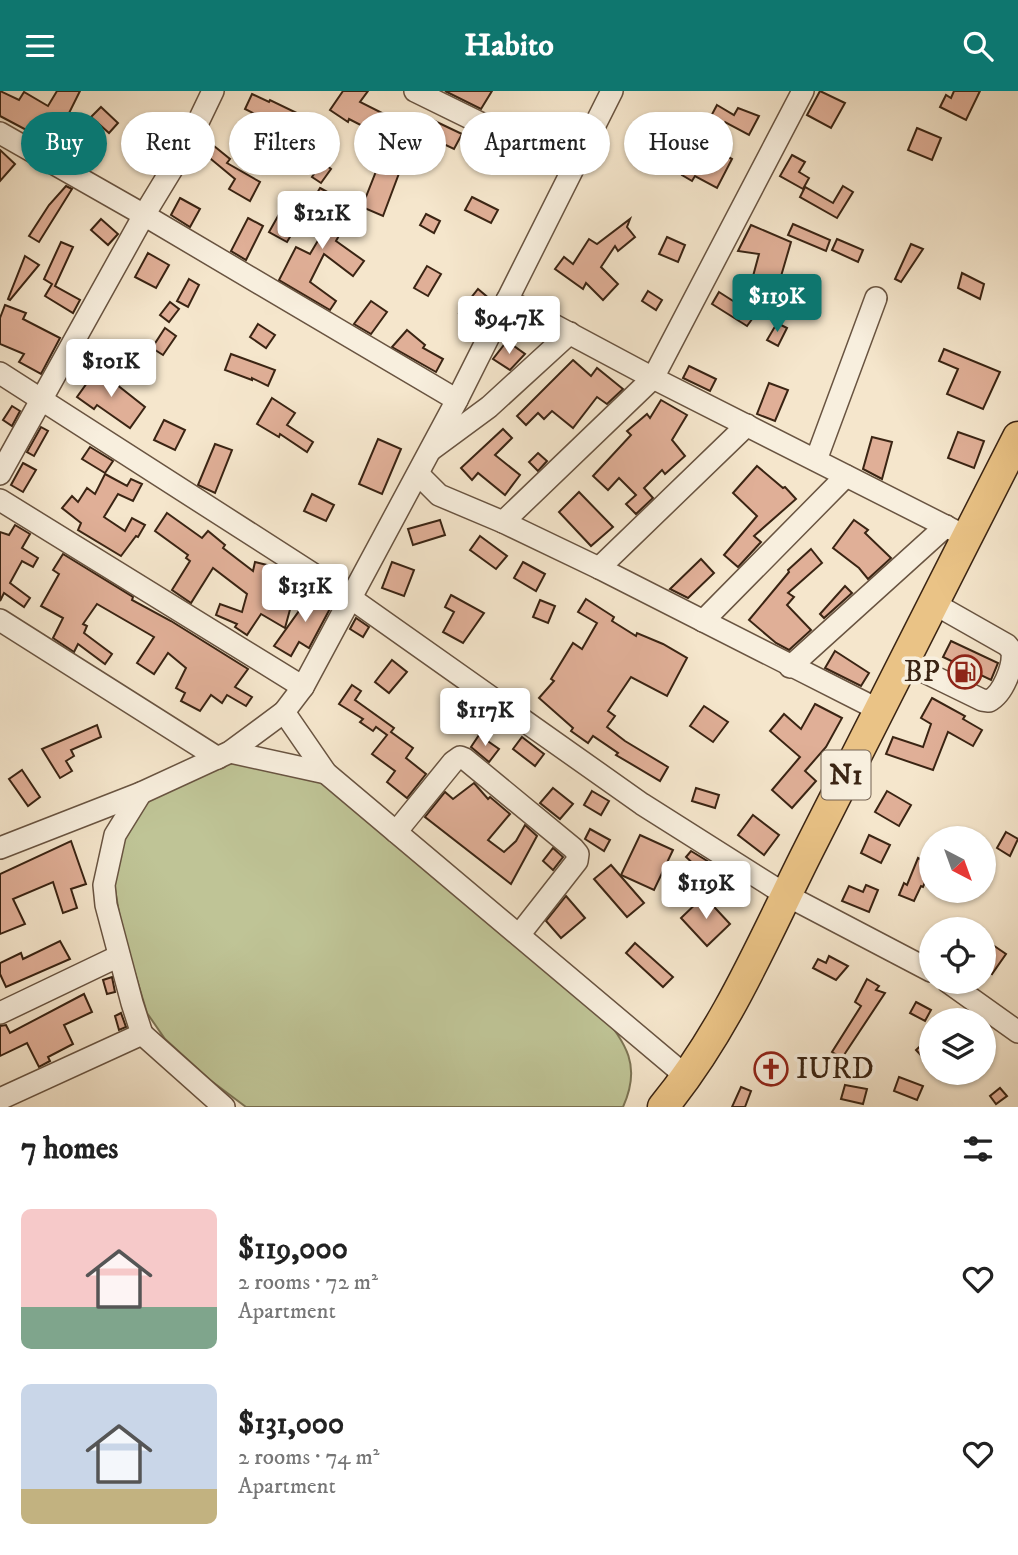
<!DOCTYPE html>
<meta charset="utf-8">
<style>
body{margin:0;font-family:"IM FELL DW Pica",serif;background:#f6f6f6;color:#222;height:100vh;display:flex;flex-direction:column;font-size:26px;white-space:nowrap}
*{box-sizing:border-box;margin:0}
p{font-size:23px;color:#767676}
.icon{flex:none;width:38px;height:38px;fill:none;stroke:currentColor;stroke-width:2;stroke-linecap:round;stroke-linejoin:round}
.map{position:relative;height:1016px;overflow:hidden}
.panel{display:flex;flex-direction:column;background:#fff;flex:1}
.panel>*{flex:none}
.banner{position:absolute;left:21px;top:21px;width:976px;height:63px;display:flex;gap:14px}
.needle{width:46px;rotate:139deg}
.buttons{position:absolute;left:919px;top:735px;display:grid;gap:14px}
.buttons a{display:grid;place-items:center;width:77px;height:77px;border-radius:50%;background:#fff;box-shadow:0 2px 5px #0004;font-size:35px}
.price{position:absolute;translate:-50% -60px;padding:0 16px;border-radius:7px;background:#fff;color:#222;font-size:23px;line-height:46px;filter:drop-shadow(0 2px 4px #0008)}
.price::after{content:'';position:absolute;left:50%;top:42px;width:21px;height:16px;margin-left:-10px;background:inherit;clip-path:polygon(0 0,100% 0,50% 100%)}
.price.active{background:#0f766e;color:#fff}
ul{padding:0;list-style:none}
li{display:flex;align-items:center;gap:21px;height:175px;padding:0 21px}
li span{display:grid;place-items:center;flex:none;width:196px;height:140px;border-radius:10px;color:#555}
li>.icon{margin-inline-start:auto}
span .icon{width:84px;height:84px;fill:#fffc;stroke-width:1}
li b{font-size:30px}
h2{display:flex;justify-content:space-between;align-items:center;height:84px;padding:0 21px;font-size:30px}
.tag{padding:0 24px;border-radius:32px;background:#fff;box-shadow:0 2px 5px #0004;font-size:24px;line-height:63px}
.tag.active{background:#0f766e;color:#fff}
header{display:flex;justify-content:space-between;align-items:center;height:91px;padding:0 21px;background:#0f766e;color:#fff;font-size:32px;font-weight:800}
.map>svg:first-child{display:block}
.green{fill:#bfc496;stroke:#7c7454;stroke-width:2}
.building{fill:#e0af97;stroke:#3a2413;stroke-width:2}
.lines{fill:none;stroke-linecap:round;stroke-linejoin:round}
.minor-casing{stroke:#695441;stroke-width:24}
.highway-casing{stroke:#3a2413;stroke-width:33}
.minor{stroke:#f8efde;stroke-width:21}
.highway{stroke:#eac386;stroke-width:30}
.labels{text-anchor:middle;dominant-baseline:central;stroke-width:7;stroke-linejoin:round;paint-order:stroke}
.shield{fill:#f8efde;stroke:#736150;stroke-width:2}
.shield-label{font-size:28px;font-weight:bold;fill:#3a2413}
.poi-label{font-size:30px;fill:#3a2413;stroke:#f8efde;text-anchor:end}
</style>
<header><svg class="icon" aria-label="menu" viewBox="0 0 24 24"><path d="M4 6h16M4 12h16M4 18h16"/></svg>Habito<svg class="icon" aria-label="search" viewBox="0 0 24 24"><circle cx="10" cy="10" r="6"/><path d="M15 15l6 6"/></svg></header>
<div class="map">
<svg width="1018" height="1016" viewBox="0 0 1018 1016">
<rect width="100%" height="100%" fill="#f5e6cc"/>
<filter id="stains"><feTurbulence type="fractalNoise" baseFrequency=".00286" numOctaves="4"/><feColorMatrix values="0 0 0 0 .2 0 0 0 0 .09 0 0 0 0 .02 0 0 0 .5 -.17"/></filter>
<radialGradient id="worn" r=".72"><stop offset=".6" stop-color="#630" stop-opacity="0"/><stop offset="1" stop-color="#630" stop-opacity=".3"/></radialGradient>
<path class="green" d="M231 668 324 686 597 916C624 951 643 972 623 1016H246L210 989 165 948 147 922 122 839 112 781 129 728 147 705Z"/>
<g class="building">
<polygon points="0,0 19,9 24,1 48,15 57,0 80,0 68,24 80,31 64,59 0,25"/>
<polygon points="343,0 368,0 360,11 388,25 378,43 349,28 348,31 330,19"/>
<polygon points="445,0 492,0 481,18"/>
<polygon points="820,0 845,12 831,37 807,24"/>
<polygon points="954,0 980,0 966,29 940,16 946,4 951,7"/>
<polygon points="252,3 269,11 270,9 303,25 292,46 259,30 261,26 245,18"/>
<polygon points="717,14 734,24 738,17 759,25 749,44 725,31 714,51 701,44"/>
<polygon points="101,16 118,32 109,42 91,26"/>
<polygon points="420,23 462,43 454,58 412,38"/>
<polygon points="917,37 941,47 932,69 908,59"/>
<polygon points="705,54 732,68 717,97 695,85 692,90 682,84 683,81 658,68 665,55 696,71"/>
<polygon points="214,55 230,68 227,72 260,91 250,110 229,98 235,88 206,64"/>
<polygon points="0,59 15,73 0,90"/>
<polygon points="384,60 404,69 383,125 362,116"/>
<polygon points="792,64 805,71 799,81 809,87 803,98 780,85"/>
<polygon points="322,71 331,78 321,92 312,86"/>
<polygon points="66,95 72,98 39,151 29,145 49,114"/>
<polygon points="843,95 853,101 837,127 800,106 805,96 833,112"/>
<polygon points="320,97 355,116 336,150 364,170 353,185 324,163 310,191 336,210 330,219 279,189 296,156 310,163 332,126 310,114"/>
<polygon points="472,106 498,119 491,132 465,119"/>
<polygon points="180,107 200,118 190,136 171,124"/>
<polygon points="282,118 300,129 287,151 269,141"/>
<polygon points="426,123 440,130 434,142 420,134"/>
<polygon points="248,127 263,135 246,169 231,160"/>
<polygon points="101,128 118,143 108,154 91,139"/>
<polygon points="630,128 627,136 635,146 618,160 615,155 601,176 618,193 603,209 586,192 583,198 555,178 564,166 573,173 589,148 597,153"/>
<polygon points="793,133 830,149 826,160 788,144"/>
<polygon points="751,134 791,151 777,199 752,189 759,163 738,160"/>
<polygon points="667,146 685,154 678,171 659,163"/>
<polygon points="837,148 863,159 858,171 832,159"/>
<polygon points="61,151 73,156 55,195 80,209 73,222 45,205 52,193 44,188"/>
<polygon points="911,153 923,158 901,191 895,188"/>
<polygon points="148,162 169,174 156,197 135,186"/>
<polygon points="25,165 39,174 10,209 8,208"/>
<polygon points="427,175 441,183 428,205 414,197"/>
<polygon points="962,182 984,193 980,208 958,197"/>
<polygon points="189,188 199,194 188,216 177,210"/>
<polygon points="478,198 491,209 473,233 459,222"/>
<polygon points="648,200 662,209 656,219 642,210"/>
<polygon points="719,201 755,224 747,235 712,213"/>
<polygon points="371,210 387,221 371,243 354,233"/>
<polygon points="170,211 179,218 169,231 160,224"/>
<polygon points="5,214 26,222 23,228 60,247 41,283 19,271 24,263 0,253 0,227"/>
<polygon points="777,232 787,237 778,255 767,249"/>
<polygon points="258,233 275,244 266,257 250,246"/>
<polygon points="165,237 176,245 163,264 152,257"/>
<polygon points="407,239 425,254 423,257 443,268 436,281 392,256"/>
<polygon points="507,250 525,263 510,279 493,268"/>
<polygon points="944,258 1000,281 983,318 947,303 958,278 939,270"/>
<polygon points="231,263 275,279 268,295 252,287 252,289 225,279"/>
<polygon points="573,269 591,285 597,277 623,298 607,313 597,306 573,337 552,320 544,328 538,322 526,334 517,325"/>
<polygon points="689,275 716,288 710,300 683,287"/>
<polygon points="97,278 145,316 130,337 97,314 94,318 77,306"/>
<polygon points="769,292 788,299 775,330 757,323"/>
<polygon points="272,307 295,322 287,334 313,351 307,361 280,343 279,346 257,333"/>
<polygon points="661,309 687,324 672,349 685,365 665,383 662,379 644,397 653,407 636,423 626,413 636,404 619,387 608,399 593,385 631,344 627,340 647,323 650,327"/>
<polygon points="12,315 20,320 12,335 3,329"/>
<polygon points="164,329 185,339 175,359 154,349"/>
<polygon points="41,336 48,340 34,365 27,361"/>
<polygon points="503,338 512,347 495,364 520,384 505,404 478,382 472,389 461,377"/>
<polygon points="958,341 984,350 974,377 948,367"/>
<polygon points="872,346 892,351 882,388 863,378"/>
<polygon points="378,348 401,358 382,403 359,393"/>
<polygon points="215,353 232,359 215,402 198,394"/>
<polygon points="90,356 113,370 105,382 82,368"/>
<polygon points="538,362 547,370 538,380 529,371"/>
<polygon points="23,372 36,379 23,401 11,394"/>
<polygon points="757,375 783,397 785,396 796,408 754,445 761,451 738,476 724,464 757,425 733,402"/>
<polygon points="105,383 127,395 131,388 142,393 133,410 118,403 104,426 125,440 132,427 145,434 138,446 136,445 121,465 78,439 81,432 62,417 72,405 78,411 87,397 95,403"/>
<polygon points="579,401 613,436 591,455 559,421"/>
<polygon points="312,403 334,414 326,430 304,420"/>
<polygon points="167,422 202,447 208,440 225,454 223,457 253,480 255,471 279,477 298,489 285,537 261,523 247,544 235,536 237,533 216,524 220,513 242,521 247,503 213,477 191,512 172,499 190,470 186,467 188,464 155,440"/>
<polygon points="440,429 445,444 413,454 408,438"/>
<polygon points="854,429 868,439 865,442 891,467 868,488 859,477 833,457"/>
<polygon points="15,434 30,443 22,457 38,467 33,476 22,470 10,492 30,507 24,516 4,502 0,510 0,441 9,444"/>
<polygon points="480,445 507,465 496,478 470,459"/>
<polygon points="811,458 822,472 788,502 794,506 787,514 811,539 789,559 776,552 749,529 789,481 788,479"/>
<polygon points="63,463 133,506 132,509 171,530 248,578 235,596 252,606 246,615 227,604 222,612 211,604 200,620 181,610 185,602 176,597 186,577 168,562 154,583 137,572 154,546 97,513 83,533 87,535 84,542 112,563 105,573 78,553 74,561 53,547 63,527 41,515 59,483 53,479"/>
<polygon points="701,468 714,482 688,507 670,498"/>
<polygon points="392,471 414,479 404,505 382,497"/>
<polygon points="523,471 545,483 536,500 514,487"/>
<polygon points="845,495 852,502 824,527 820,523"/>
<polygon points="314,499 333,512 309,557 299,551 291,565 274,555"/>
<polygon points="451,504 484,522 463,552 443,541 454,521 445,516"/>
<polygon points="586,508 614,526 612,530 636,545 637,542 663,553 687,567 667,605 631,586 608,620 615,625 607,636 625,650 668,676 660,690 616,664 618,662 593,645 588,652 571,640 573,637 539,607 554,590 551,588 573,552 582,558 597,532 578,521"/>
<polygon points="540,509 555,515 548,532 533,526"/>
<polygon points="356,527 369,536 363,546 350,538"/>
<polygon points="951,550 998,572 991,589 943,566"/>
<polygon points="835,560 869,582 861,595 825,577"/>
<polygon points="392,569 407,581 389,602 375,591"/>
<polygon points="352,594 361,600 355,609 394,637 391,641 413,657 406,667 426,683 407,707 387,691 395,680 372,663 387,644 376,636 373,640 360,631 363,628 339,613"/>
<polygon points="453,604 468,611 458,631 443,624"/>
<polygon points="932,607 965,625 963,628 982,639 973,655 948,641 933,679 886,663 893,646 923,656 931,633 921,627"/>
<polygon points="815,613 842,627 826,656 805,680 816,690 792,717 772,699 800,666 770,640 784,623 801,638"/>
<polygon points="704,615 728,631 713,651 690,635"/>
<polygon points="97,634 101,646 71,659 74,665 66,670 72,680 60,687 42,658"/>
<polygon points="479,644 499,658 489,671 471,656"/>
<polygon points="522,646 544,663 535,675 513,658"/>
<polygon points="22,679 40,706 28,715 9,688"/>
<polygon points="474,692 488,708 490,706 510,723 488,749 504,761 516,750 525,734 537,745 511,793 425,726 445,701 453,708"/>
<polygon points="553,697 573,713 560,728 540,712"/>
<polygon points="696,697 719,704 715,717 692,710"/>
<polygon points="592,700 609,710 601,724 584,714"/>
<polygon points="887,700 911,714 899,735 875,721"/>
<polygon points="753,724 779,744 764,764 738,744"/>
<polygon points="590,738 610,749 604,760 585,748"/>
<polygon points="1006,741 1018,748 1010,765 997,757"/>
<polygon points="640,744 673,759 654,799 621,784"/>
<polygon points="869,744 890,754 881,772 861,762"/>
<polygon points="71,750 86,793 71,798 77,817 63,822 53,791 13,808 25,833 0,843 0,783"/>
<polygon points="553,757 563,766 553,779 543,770"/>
<polygon points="691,760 722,779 712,790 686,766"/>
<polygon points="918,767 931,774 931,777 923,796 921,795 914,810 899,804 904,792 907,794"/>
<polygon points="611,774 644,812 627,826 594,788"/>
<polygon points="866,794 878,799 869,821 842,810 849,795 863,801"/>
<polygon points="566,805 585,827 561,847 546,830"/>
<polygon points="704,805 730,833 707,855 681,827"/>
<polygon points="984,848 1006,863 992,883 984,877"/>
<polygon points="60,850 70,868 6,896 0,883 0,872 21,862 23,868"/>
<polygon points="635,852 673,886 663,896 626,862"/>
<polygon points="829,865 848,875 836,889 813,877 818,868 826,872"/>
<polygon points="112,886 115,901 107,903 103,889"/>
<polygon points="867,888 879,895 876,899 885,902 842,967 832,961 861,915 855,911"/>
<polygon points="84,903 92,921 64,934 73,953 48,966 50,970 39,976 27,952 0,965 0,935 6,934 10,942"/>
<polygon points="916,911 931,919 925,930 910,922"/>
<polygon points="121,922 126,936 119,939 115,925"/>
<polygon points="931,945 931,975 916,959"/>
<polygon points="899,986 923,995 917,1009 894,1000"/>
<polygon points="845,994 867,998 863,1013 841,1008"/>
<polygon points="741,996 751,1000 745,1016 732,1016"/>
<polygon points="1000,997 1007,1005 996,1013 990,1005"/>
</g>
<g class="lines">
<defs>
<g id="minor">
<polyline points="415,0 572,77"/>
<polyline points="0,42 144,124 457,309"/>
<polyline points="507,209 653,287 967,446"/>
<polyline points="0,282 352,508 642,713 786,804 931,880"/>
<polyline points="432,358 489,316 570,242"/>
<polyline points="816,369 876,207"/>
<polyline points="0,383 144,124 189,50 213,0"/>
<polyline points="418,383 439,404 503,431 599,477 879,619"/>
<polyline points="0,409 303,596"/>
<polyline points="503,431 653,287 803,0"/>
<polyline points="599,477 747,334"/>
<polyline points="0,529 218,667"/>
<polyline points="703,530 846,385"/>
<path d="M904 571 982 609 989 610C1003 603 1014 575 1012 560L1007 554 933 512"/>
<polyline points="790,576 946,435"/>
<polyline points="284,621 326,682 687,986"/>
<polyline points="230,661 326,682"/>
<polyline points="141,702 115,744 104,794 106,814 132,912 142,943"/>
<polyline points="396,741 453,671 460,666 465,668 573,757 578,763 577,770 519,844"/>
<polyline points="0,757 141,702 230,661 284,621 303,596 457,309 612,0"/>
<polyline points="948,891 1018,941"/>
<polyline points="0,922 119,865"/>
<polyline points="0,1008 142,943 224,1016"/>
</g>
<path id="highway" d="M663 1016C727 938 764 847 809 758 879 620 948 483 1018 346"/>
</defs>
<use href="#minor" class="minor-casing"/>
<use href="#highway" class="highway-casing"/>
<use href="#minor" class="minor"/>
<use href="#highway" class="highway"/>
</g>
<defs>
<symbol id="fuel-ring" viewBox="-11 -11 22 22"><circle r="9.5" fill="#f8efde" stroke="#8f2418" stroke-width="1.5"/><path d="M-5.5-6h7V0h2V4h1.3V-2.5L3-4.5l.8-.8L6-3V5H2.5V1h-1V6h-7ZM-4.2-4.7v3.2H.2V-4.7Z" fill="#8f2418"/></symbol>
<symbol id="church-ring" viewBox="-11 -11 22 22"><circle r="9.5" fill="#f8efde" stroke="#8f2418" stroke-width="1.5"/><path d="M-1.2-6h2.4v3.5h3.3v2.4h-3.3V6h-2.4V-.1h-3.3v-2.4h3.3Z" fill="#8f2418"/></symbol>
</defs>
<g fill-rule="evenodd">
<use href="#fuel-ring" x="946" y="562" width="38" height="38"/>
<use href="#church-ring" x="752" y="959" width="38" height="38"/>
</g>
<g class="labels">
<rect class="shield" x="821.5" y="659.5" width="49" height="49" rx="5"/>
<g class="shield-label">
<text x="846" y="684">N1</text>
</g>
<g class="poi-label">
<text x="940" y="581">BP</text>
<text x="796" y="978" text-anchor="start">IURD</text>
</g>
</g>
<rect width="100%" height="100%" filter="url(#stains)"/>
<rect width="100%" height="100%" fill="url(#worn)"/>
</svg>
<div class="buttons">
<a><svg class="needle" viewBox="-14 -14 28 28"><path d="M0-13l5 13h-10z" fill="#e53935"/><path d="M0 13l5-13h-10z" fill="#767676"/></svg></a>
<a><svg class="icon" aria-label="locate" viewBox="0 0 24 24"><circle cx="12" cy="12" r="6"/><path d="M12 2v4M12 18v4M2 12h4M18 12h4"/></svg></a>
<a><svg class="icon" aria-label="layers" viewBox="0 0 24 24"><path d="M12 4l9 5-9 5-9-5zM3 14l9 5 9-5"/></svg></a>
</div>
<b class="price" style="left:322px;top:160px">$121K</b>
<b class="price active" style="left:777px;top:243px">$119K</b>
<b class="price" style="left:509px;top:265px">$94.7K</b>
<b class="price" style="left:111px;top:308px">$101K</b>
<b class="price" style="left:305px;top:533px">$131K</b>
<b class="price" style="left:485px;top:657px">$117K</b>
<b class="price" style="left:706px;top:830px">$119K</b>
<div class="banner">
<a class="tag active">Buy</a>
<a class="tag">Rent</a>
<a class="tag">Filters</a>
<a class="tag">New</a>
<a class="tag">Apartment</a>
<a class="tag">House</a>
</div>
</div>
<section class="panel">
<h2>7 homes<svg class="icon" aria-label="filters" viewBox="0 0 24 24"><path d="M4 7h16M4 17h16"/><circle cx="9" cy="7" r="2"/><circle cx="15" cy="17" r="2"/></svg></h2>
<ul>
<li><span style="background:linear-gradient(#f6c9c9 70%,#7fa58c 0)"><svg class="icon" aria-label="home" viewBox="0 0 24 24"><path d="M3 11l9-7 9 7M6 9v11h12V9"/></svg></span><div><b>$119,000</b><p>2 rooms · 72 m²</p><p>Apartment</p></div><svg class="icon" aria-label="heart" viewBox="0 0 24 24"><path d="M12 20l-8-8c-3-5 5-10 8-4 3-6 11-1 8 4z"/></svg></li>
<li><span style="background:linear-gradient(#c9d6e8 75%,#c2b280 0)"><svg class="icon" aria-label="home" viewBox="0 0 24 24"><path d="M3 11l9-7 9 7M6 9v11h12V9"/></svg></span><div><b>$131,000</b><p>2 rooms · 74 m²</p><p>Apartment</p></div><svg class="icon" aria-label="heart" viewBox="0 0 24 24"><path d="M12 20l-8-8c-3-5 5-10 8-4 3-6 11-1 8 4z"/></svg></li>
</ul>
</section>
